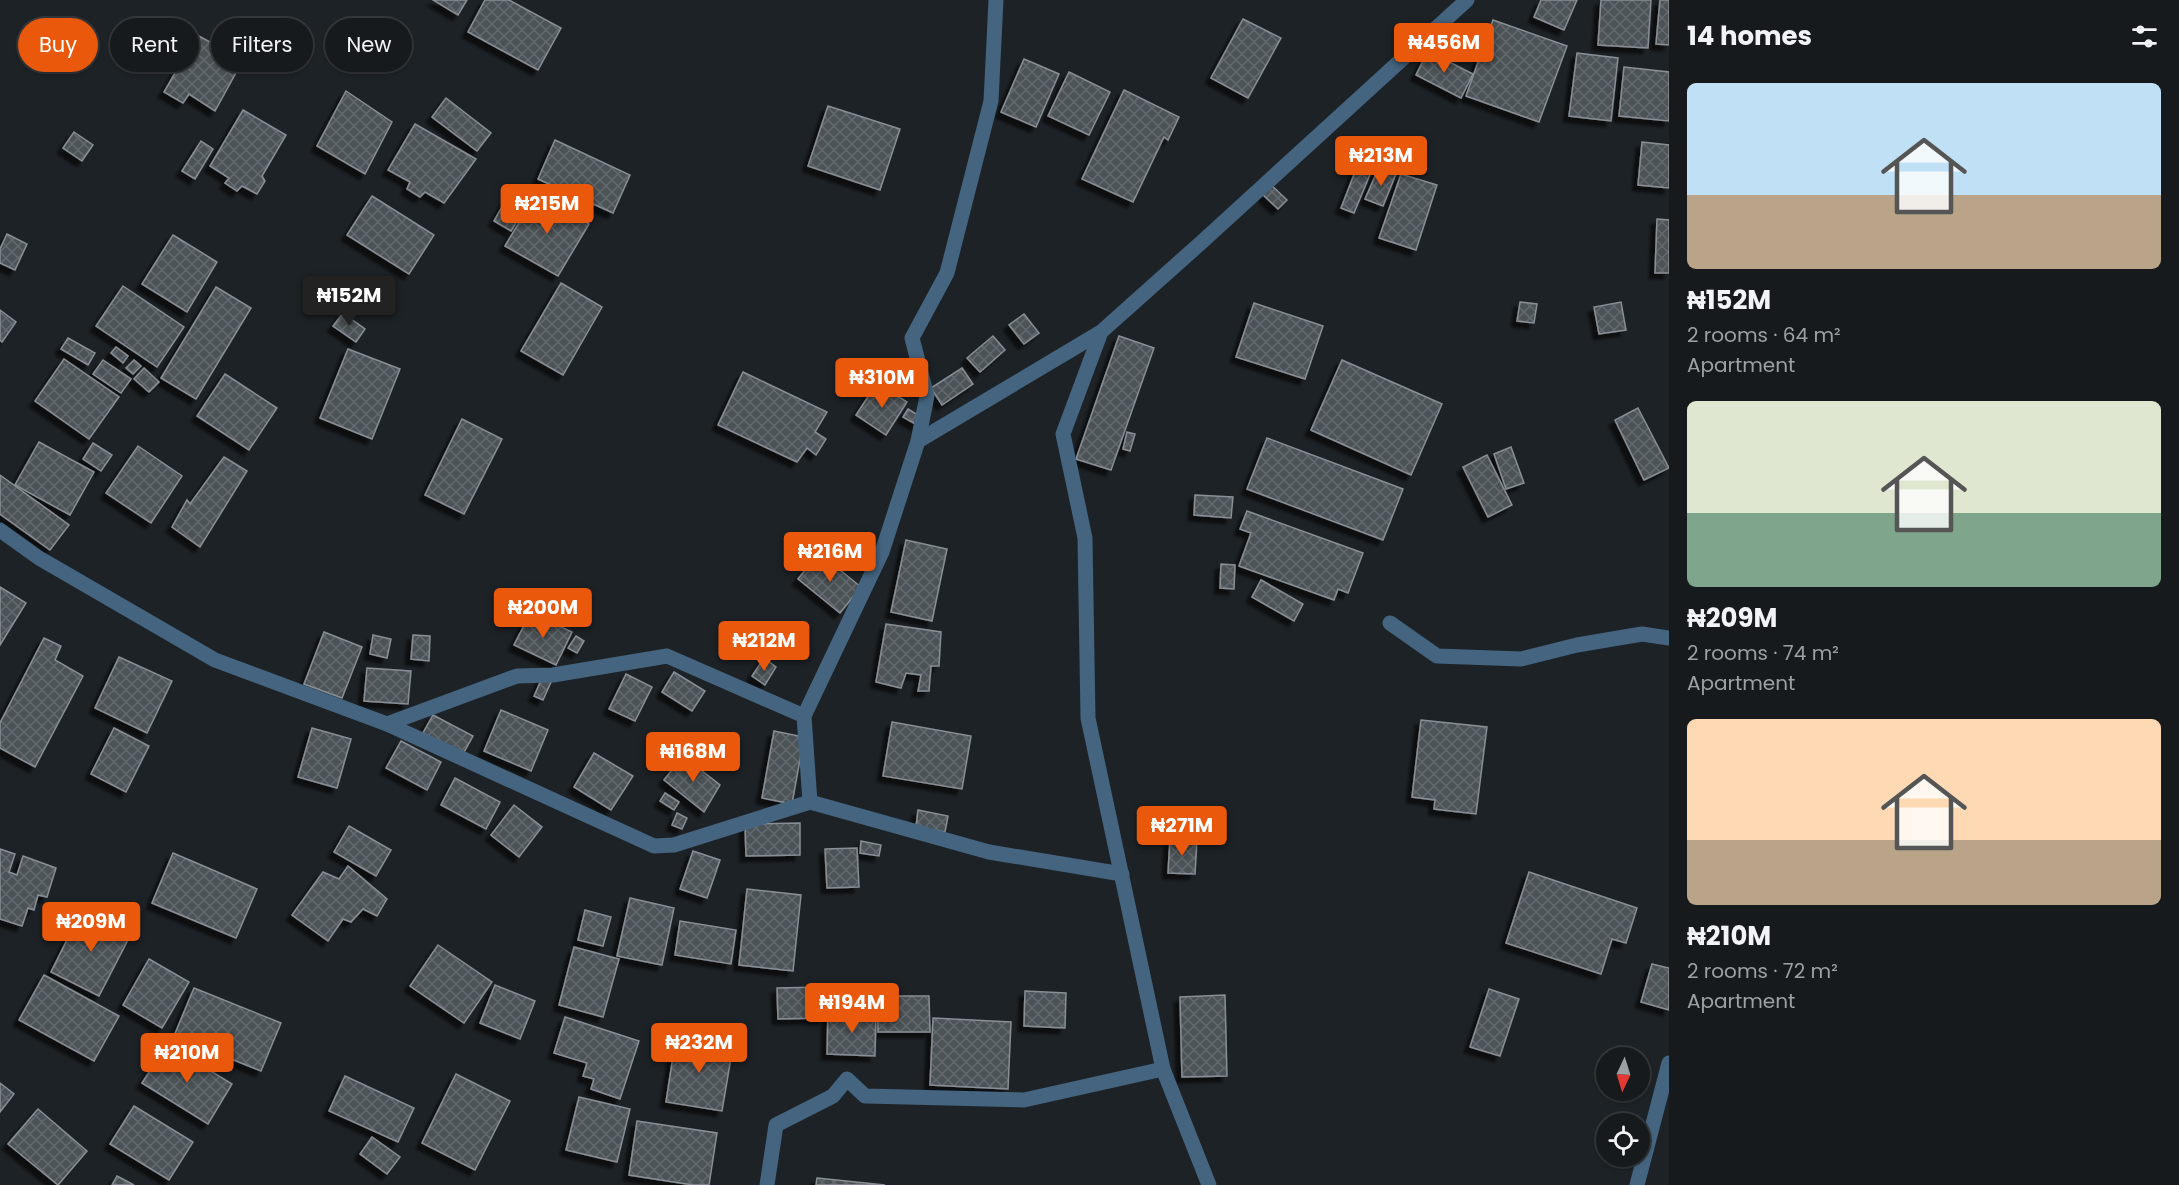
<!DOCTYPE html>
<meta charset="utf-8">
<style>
body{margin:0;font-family:Poppins,sans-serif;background:#232729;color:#f1f3f6;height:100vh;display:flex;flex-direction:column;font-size:22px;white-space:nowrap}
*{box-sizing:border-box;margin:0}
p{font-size:20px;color:#9ea1a3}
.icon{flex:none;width:33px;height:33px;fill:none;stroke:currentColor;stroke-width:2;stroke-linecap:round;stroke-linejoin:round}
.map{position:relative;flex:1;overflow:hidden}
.details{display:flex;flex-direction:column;background:#161a1c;width:510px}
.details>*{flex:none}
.top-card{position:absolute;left:18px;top:18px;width:570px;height:54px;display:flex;gap:12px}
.needle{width:39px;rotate:184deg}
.fabs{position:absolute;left:1596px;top:1047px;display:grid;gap:12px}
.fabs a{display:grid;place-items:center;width:54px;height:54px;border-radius:50%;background:#161a1c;box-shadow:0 2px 4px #0004,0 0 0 2px #35383b;font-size:30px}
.price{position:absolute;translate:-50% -51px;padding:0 14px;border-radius:6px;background:#ea580c;color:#fff;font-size:20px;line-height:39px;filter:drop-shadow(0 2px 3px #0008)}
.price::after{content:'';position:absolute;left:50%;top:36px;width:18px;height:14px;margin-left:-9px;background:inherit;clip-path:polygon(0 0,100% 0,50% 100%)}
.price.selected{background:#222;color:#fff}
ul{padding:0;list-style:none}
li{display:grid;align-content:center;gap:12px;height:318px;padding:0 18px}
li span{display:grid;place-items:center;height:186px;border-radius:9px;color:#555}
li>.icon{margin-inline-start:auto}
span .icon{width:108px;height:108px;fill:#fffc;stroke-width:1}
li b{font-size:26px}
h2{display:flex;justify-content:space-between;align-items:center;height:72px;padding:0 18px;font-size:26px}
.tag{padding:0 21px;border-radius:27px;background:#161a1c;box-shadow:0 2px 4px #0004,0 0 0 2px #35383b;font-size:21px;line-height:54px}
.tag.selected{background:#ea580c;color:#fff}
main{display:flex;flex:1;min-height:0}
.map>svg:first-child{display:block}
.building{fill:url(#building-cross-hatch);stroke:#898f95;stroke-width:1.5;filter:url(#shadow)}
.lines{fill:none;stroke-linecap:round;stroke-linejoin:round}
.minor{stroke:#44647f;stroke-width:15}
</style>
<main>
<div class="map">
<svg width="1669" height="1185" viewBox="0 0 1669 1185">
<defs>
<pattern id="building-cross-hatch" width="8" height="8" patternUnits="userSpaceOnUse" patternTransform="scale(1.5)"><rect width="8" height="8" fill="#4c5257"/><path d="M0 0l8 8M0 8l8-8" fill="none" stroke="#656a6f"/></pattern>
<filter id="shadow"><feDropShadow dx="-5.5" dy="5.5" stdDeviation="1.5" flood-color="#0009"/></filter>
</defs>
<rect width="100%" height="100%" fill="#1d2226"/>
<g class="building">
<polygon points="433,0 467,0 458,15"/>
<polygon points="485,0 509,0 561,28 538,70 468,32"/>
<polygon points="1541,0 1577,0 1564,30 1534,17"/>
<polygon points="1601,0 1651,0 1648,48 1598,45"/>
<polygon points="1660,0 1669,0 1669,45 1656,44"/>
<polygon points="1243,19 1281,38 1248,98 1211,78"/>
<polygon points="1493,20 1567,46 1539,122 1466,96"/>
<polygon points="197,35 243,60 215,111 189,94 183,103 164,92"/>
<polygon points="1428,51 1473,74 1461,98 1416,75"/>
<polygon points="1577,53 1618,58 1611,121 1569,116"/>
<polygon points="1024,59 1059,74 1036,127 1001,112"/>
<polygon points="1624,67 1669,72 1669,121 1619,116"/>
<polygon points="1069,72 1110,92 1089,135 1048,116"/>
<polygon points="1124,90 1179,117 1168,140 1164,137 1133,202 1082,179"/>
<polygon points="346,91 392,122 365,174 317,146"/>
<polygon points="446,98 491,133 477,151 432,117"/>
<polygon points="828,106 900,129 880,190 808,166"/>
<polygon points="243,110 286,135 262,176 265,181 257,194 242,186 237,191 225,183 229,178 210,166"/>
<polygon points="415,124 476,159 444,203 425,192 420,197 407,189 410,182 388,170"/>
<polygon points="74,132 93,145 82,161 63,148"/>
<polygon points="555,140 630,175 613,213 538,179"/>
<polygon points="201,141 213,149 195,179 182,171"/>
<polygon points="1642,142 1669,145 1669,188 1638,185"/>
<polygon points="1360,159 1374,165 1354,213 1341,208"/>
<polygon points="1379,167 1396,174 1383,206 1365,199"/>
<polygon points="1401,174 1437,185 1416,250 1379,238"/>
<polygon points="1268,182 1287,200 1278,209 1259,191"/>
<polygon points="511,191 529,201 511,231 494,221"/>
<polygon points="536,194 589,224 558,276 505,246"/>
<polygon points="372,196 434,235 409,274 347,235"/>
<polygon points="1657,219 1669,220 1669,273 1655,273"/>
<polygon points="7,234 27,244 15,270 0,263 0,249"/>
<polygon points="173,235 217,262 187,312 142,284"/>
<polygon points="561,283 602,307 563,375 521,351"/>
<polygon points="123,286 184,327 157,367 96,326"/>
<polygon points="216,287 251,308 196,399 161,378"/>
<polygon points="1520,302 1537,304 1534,323 1517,321"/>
<polygon points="1621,302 1626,330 1599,334 1594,307"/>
<polygon points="1254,303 1323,326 1305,379 1236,357"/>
<polygon points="0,310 16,322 2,342 0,340"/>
<polygon points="343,313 365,329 356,342 333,326"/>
<polygon points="1024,314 1039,333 1024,344 1009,325"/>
<polygon points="993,336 1005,350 980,372 967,358"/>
<polygon points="1119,336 1154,348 1111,470 1076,459"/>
<polygon points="68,338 95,353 88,365 61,349"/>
<polygon points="116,347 128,356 123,363 111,353"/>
<polygon points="348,349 400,369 372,439 320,418"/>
<polygon points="64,359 119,397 89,439 35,401"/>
<polygon points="103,360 131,379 121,393 93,374"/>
<polygon points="134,360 141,366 133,374 126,368"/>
<polygon points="1342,360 1442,404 1411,475 1311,430"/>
<polygon points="881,363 898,379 888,389 871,375"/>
<polygon points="144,368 159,382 149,392 134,379"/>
<polygon points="962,368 973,384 942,405 931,388"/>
<polygon points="743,372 827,412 815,432 826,439 816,455 807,448 797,462 718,425"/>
<polygon points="225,374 277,408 249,450 197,416"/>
<polygon points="877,383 907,402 886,435 856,415"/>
<polygon points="1638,408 1669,468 1644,480 1615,420"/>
<polygon points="908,409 921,417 917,425 903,417"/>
<polygon points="462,419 502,439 464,514 425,495"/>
<polygon points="1127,432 1135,434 1130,451 1123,449"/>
<polygon points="1267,438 1403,489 1383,540 1247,489"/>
<polygon points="39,442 94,472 70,515 15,485"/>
<polygon points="93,443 112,455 101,471 83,459"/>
<polygon points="138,446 182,476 151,523 106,493"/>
<polygon points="1511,447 1524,483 1506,489 1494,454"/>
<polygon points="1487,455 1512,505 1488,517 1463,467"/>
<polygon points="224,457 247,471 200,547 172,527 187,500 190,504"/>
<polygon points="0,475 69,525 50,550 0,514"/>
<polygon points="1195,495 1233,497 1231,518 1194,515"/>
<polygon points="1247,511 1363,553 1348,593 1338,589 1334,600 1239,566 1251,533 1240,529"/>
<polygon points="906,540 947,549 932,621 891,612"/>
<polygon points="819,553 861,587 840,613 798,579"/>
<polygon points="1221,564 1235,565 1234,589 1220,588"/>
<polygon points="1261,580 1303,604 1294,621 1252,597"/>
<polygon points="0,587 26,603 0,645"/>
<polygon points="531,612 572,632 556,665 514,645"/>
<polygon points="886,624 941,632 939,666 931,666 929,691 918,691 921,675 906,673 901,688 876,682"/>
<polygon points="324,632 362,647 342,698 304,684"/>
<polygon points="373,635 391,639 387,658 370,654"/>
<polygon points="413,635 430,636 429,661 411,659"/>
<polygon points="576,636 584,641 577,653 568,648"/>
<polygon points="44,638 61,646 55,660 83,676 35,767 0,748 0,723"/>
<polygon points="119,657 172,681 147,733 95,708"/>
<polygon points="764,658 776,667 765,685 752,676"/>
<polygon points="367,668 411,671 408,704 364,701"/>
<polygon points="674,672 705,691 692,711 662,692"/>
<polygon points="626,674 652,687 635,721 609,709"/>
<polygon points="543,676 552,680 543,700 534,696"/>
<polygon points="501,710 548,730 531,771 484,751"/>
<polygon points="433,715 473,736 463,754 423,733"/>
<polygon points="1421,720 1487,727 1476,814 1434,809 1435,800 1412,797"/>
<polygon points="892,722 971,736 962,789 883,776"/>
<polygon points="114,728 149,746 126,792 91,774"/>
<polygon points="312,728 351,739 337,788 298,777"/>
<polygon points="774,731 804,737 792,804 762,798"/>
<polygon points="401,741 441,762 427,790 386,768"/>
<polygon points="594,753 633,776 611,810 574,787"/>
<polygon points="683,756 720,785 704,812 664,780"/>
<polygon points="455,778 500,802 486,829 441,805"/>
<polygon points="665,793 679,802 674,810 660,801"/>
<polygon points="514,805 542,827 519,857 491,835"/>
<polygon points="918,810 948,816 945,832 916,827"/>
<polygon points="677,813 687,818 682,829 672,825"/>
<polygon points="800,823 800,855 746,856 745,824"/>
<polygon points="349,826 391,850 376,876 334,852"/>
<polygon points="1170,839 1197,841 1195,874 1168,873"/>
<polygon points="861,841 881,845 879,856 860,853"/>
<polygon points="857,848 859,887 827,888 825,849"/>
<polygon points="0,849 15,854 9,872 17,875 23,856 56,868 47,897 38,895 34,910 28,908 22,926 0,919"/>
<polygon points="693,851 720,860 707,898 680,889"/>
<polygon points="173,853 257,889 236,938 152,903"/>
<polygon points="348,866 387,899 377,916 363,909 351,922 343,919 328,941 292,915 323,872 339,879"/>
<polygon points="1529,872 1637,908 1626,943 1612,939 1601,974 1506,943"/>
<polygon points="747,889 801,895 793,971 739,965"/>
<polygon points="630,898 674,908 662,965 617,956"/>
<polygon points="82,910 131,934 99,996 51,972"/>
<polygon points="585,910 611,917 603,946 578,940"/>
<polygon points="680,921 736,930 731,964 675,955"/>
<polygon points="438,945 492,982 464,1023 410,986"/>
<polygon points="574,947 619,959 603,1017 559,1005"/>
<polygon points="149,959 189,982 162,1028 123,1005"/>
<polygon points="1652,964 1669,968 1669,1010 1641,1002"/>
<polygon points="44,975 119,1016 94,1061 19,1020"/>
<polygon points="495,985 535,1001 520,1039 480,1023"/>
<polygon points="823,987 824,1018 778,1019 777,988"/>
<polygon points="194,988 281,1023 261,1071 174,1036"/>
<polygon points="1489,989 1519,999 1500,1056 1470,1047"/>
<polygon points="1025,991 1066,993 1065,1028 1024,1026"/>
<polygon points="1225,995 1227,1076 1182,1077 1180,997"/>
<polygon points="878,996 929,996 930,1032 878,1032"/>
<polygon points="828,1011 876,1013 875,1056 827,1054"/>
<polygon points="565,1017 639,1041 620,1099 591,1089 594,1079 583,1076 587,1063 554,1053"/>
<polygon points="933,1018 1011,1022 1008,1089 930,1085"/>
<polygon points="676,1037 733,1046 722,1111 666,1102"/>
<polygon points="167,1044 232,1084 208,1124 142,1083"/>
<polygon points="456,1074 510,1101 475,1170 422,1143"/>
<polygon points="345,1076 414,1108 398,1142 329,1111"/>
<polygon points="0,1083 14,1094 0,1112"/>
<polygon points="579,1097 630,1109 617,1162 566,1150"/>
<polygon points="134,1106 193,1142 169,1180 110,1144"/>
<polygon points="38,1109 87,1151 58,1185 8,1144"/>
<polygon points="637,1121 717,1133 709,1185 693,1185 629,1175"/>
<polygon points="372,1137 400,1157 387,1174 360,1154"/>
<polygon points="117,1176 134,1185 112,1185"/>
<polygon points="817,1178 885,1185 816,1185"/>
</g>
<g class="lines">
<g class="minor">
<polyline points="1101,332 1063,434 1085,538 1088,718 1163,1069 1209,1185"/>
<polyline points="918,441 1101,332 1204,240 1467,0"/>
<polyline points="0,530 39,558 215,660 387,724 654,846 674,845 810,802 989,852 1122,874"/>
<polyline points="1390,623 1437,656 1521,659 1577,645 1642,634 1669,638"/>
<polyline points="387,724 517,676 553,675 667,656 804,716"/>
<polyline points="810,802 804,716 882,552 918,441 927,396 912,338 947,273 991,101 996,0"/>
<polyline points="767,1185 776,1125 833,1096 847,1079 865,1096 1024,1100 1163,1069"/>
<polyline points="1637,1185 1669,1063"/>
</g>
</g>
</svg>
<div class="fabs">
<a><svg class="needle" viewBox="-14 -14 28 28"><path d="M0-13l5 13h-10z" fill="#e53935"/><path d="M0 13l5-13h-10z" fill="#9ea1a3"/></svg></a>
<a><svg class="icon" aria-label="locate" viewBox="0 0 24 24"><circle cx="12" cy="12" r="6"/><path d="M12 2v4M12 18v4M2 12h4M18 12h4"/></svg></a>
</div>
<b class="price" style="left:1444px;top:74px">₦456M</b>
<b class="price" style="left:1381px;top:187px">₦213M</b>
<b class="price" style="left:547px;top:235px">₦215M</b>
<b class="price selected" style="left:349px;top:327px">₦152M</b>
<b class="price" style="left:882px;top:409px">₦310M</b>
<b class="price" style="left:830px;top:583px">₦216M</b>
<b class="price" style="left:543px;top:639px">₦200M</b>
<b class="price" style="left:764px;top:672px">₦212M</b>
<b class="price" style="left:693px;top:783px">₦168M</b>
<b class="price" style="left:1182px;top:857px">₦271M</b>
<b class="price" style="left:91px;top:953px">₦209M</b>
<b class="price" style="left:852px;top:1034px">₦194M</b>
<b class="price" style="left:699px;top:1074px">₦232M</b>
<b class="price" style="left:187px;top:1084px">₦210M</b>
<div class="top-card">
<a class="tag selected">Buy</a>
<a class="tag">Rent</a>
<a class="tag">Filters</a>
<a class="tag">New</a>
</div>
</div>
<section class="details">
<h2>14 homes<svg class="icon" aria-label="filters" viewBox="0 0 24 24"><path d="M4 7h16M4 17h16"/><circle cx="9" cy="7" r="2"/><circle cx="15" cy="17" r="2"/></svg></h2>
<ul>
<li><span style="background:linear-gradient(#bfe0f5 60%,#b9a48a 0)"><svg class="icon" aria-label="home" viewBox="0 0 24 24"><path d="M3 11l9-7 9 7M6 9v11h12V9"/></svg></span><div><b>₦152M</b><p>2 rooms · 64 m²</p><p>Apartment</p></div></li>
<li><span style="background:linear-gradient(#dfe7d0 60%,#7fa58c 0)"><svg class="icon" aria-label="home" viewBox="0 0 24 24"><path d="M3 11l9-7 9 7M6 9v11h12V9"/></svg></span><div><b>₦209M</b><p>2 rooms · 74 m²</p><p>Apartment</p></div></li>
<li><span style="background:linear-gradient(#ffd9b3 65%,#b9a48a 0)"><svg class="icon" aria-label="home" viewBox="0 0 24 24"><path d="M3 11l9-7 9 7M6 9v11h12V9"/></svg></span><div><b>₦210M</b><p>2 rooms · 72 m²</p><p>Apartment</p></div></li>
</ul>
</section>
</main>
